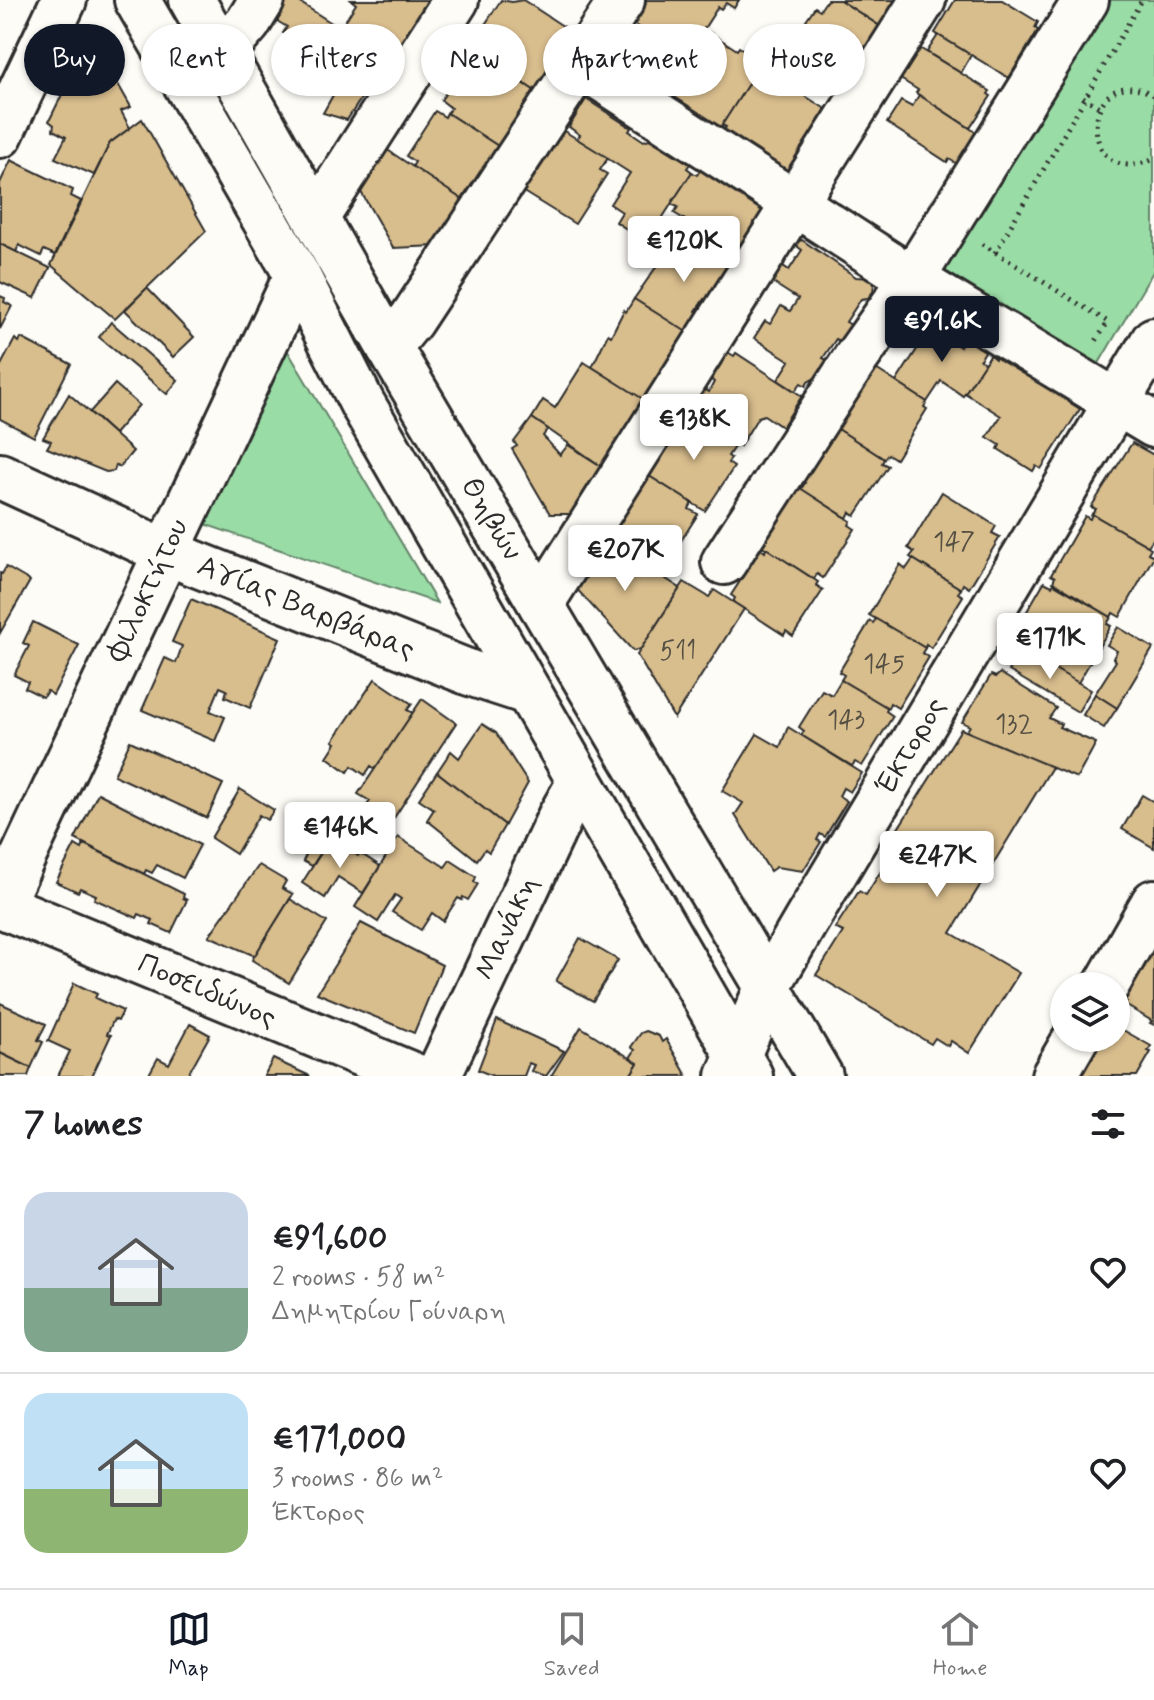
<!DOCTYPE html>
<meta charset="utf-8">
<style>
body{margin:0;font-family:Mynerve,sans-serif;background:#f2f2f2;color:#202124;height:100vh;display:flex;flex-direction:column;font-size:30px;white-space:nowrap}
*{box-sizing:border-box;margin:0}
p{font-size:26px;color:#757577}
.icon{flex:none;width:44px;height:44px;fill:none;stroke:currentColor;stroke-width:2;stroke-linecap:round;stroke-linejoin:round}
.map{position:relative;height:1076px;overflow:hidden}
.panel{display:flex;flex-direction:column;background:#fff;flex:1}
.panel>*{flex:none}
.banner{position:absolute;left:24px;top:24px;width:1106px;height:72px;display:flex;gap:16px}
.controls{position:absolute;left:1050px;top:972px;display:grid;gap:16px}
.controls a{display:grid;place-items:center;width:80px;height:80px;border-radius:50%;background:#fff;box-shadow:0 2px 6px #0004;font-size:40px}
.price{position:absolute;translate:-50% -68px;padding:0 18px;border-radius:8px;background:#fff;color:#222;font-size:26px;line-height:52px;filter:drop-shadow(0 2px 4px #0008)}
.price::after{content:'';position:absolute;left:50%;top:48px;width:24px;height:18px;margin-left:-12px;background:inherit;clip-path:polygon(0 0,100% 0,50% 100%)}
.price.active{background:#111827;color:#fff}
ul{padding:0;list-style:none}
li{display:flex;align-items:center;gap:24px;height:200px;padding:0 24px}
li+li{border-top:2px solid #e0e0e0}
li span{display:grid;place-items:center;flex:none;width:224px;height:160px;border-radius:24px;color:#555}
li>.icon{margin-inline-start:auto}
span .icon{width:96px;height:96px;fill:#fffc;stroke-width:1}
li b{font-size:34px}
h2{display:flex;justify-content:space-between;align-items:center;height:96px;padding:0 24px;font-size:34px}
.pill{padding:0 28px;border-radius:36px;background:#fff;box-shadow:0 2px 6px #0004;font-size:28px;line-height:72px}
.pill.active{background:#111827;color:#fff}
.tabs{display:flex;justify-content:space-around;align-items:center;height:112px;border-top:2px solid #e0e0e0;background:#fff;font-size:22px;color:#757577}
.tabs a{display:grid;justify-items:center;gap:4px}
.tabs .active{color:#111827}
.map>svg:first-child{display:block}
.green{fill:#9adca6;stroke:#628468;stroke-width:2}
.building{fill:#d8bd8d;stroke:#2b2b2b;stroke-width:2}
.lines{fill:none;stroke-linecap:round;stroke-linejoin:round}
.minor-casing{stroke:#2b2b2b;stroke-width:50}
.major-casing{stroke:#2b2b2b;stroke-width:50}
.path{stroke:#2b2b2b;stroke-width:5;stroke-dasharray:2 6;stroke-linecap:butt}
.minor{stroke:#fdfcf7;stroke-width:44}
.major{stroke:#fdfcf7;stroke-width:44}
.labels{text-anchor:middle;dominant-baseline:central;stroke-width:8;stroke-linejoin:round;paint-order:stroke}
.number-label{font-size:26px;fill:#565044}
.street-label{font-size:30px;fill:#2b2b2b;stroke:#fdfcf7}
</style>
<div class="map">
<svg width="1154" height="1076" viewBox="0 0 1154 1076">
<rect width="100%" height="100%" fill="#fdfcf7"/>
<filter id="ink" filterUnits="userSpaceOnUse"><feTurbulence type="fractalNoise" baseFrequency=".0125" numOctaves="2"/><feDisplacementMap in="SourceGraphic" scale="16" xChannelSelector="R" yChannelSelector="G"/><feConvolveMatrix kernelMatrix="1 2 1 2 8 2 1 2 1" color-interpolation-filters="sRGB"/></filter>
<g filter="url(#ink)">
<g class="green">
<polygon points="1111,0 1154,0 1154,270 1095,370 939,274"/>
<polygon points="286,348 437,603 201,523"/>
</g>
<g class="building">
<polygon points="276,0 296,0 387,59 347,120 323,113 333,95 317,85 315,88 292,49 297,42 283,33 287,27 267,15"/>
<polygon points="428,0 394,54 391,52 387,59 340,29 356,4 351,0"/>
<polygon points="501,0 512,2 523,0 572,32 570,36 574,39 542,89 538,86 535,91 478,54 482,48 473,43"/>
<polygon points="639,0 739,0 734,8 726,3 721,9 718,7 676,72 644,49 653,36 633,24 640,14 636,12"/>
<polygon points="827,0 840,0 880,26 877,31 883,35 869,56 863,51 858,59 809,27 811,24 806,20 815,7 820,10"/>
<polygon points="840,0 906,0 890,24 883,20 880,26"/>
<polygon points="955,0 1002,0 1038,22 1035,28 1038,30 1009,78 935,33"/>
<polygon points="804,29 810,33 813,29 864,63 839,94 789,62 792,56 788,54"/>
<polygon points="702,32 707,36 709,32 737,50 739,47 757,58 754,64 759,67 720,129 665,99 668,94 664,92"/>
<polygon points="938,35 971,55 961,73 927,52"/>
<polygon points="913,44 990,91 988,94 991,96 970,128 916,93 918,90 894,75"/>
<polygon points="490,61 535,91 531,96 535,99 506,145 501,141 498,146 447,113 451,108 441,100 465,64 481,74"/>
<polygon points="759,67 832,113 792,176 723,132 726,127 722,125"/>
<polygon points="110,70 131,107 121,111 130,128 110,143 94,175 55,158 66,137 53,130 54,125 49,121 73,72 78,75 81,71 99,72 101,76"/>
<polygon points="919,95 977,133 957,164 949,159 947,162 887,123 901,101 912,107"/>
<polygon points="586,99 631,128 629,131 644,141 649,139 690,164 687,168 692,172 652,234 648,231 643,240 616,222 622,212 610,204 630,173 577,139 580,135 569,127"/>
<polygon points="435,111 445,117 447,113 498,146 496,149 500,151 471,197 467,194 463,200 412,167 415,162 406,156"/>
<polygon points="142,119 206,231 115,319 51,265 110,143"/>
<polygon points="556,126 608,158 600,170 607,174 575,224 517,188"/>
<polygon points="383,147 463,200 464,207 437,246 393,248 357,185"/>
<polygon points="11,160 73,190 71,196 81,201 55,255 44,250 41,256 19,245 16,252 0,244 0,183"/>
<polygon points="702,167 773,213 733,269 687,239 695,226 674,213 678,207 671,204 692,172 697,175"/>
<polygon points="679,234 735,270 713,305 704,299 696,311 705,316 687,333 634,299"/>
<polygon points="802,240 856,277 870,278 874,284 873,292 868,298 861,299 846,322 853,326 842,343 836,339 823,358 831,362 820,375 808,382 806,386 801,383 795,391 778,380 790,361 754,338 765,321 770,324 781,306 790,311 798,299 770,281 780,264 789,270 802,250 798,247 797,242"/>
<polygon points="0,244 50,268 35,298 0,282"/>
<polygon points="147,288 194,337 173,357 125,310"/>
<polygon points="0,296 5,298 4,302 12,306 0,329"/>
<polygon points="634,299 693,336 650,404 592,367 608,334 611,336 624,310 626,312"/>
<polygon points="111,322 178,380 167,394 99,337"/>
<polygon points="934,323 957,338 954,343 960,347 966,337 986,350 980,360 985,363 963,396 941,381 927,402 896,382"/>
<polygon points="21,338 71,364 34,437 0,419 0,367 15,339 19,342"/>
<polygon points="726,351 734,356 736,353 802,396 782,427 764,415 758,417 740,446 693,416 697,410 691,407 703,388 709,392 714,382 709,378"/>
<polygon points="990,355 995,359 997,356 1080,409 1041,469 1036,466 1033,471 998,449 1000,445 987,437 1001,416 965,393"/>
<polygon points="584,362 643,399 641,403 647,406 611,463 605,459 601,466 532,418 543,400 555,408"/>
<polygon points="876,369 927,402 924,407 927,409 896,459 888,454 884,459 838,429 840,425 835,422 863,380 867,382"/>
<polygon points="115,384 139,405 114,434 90,412"/>
<polygon points="69,394 133,451 120,467 116,465 114,471 106,472 47,448 51,441 43,438"/>
<polygon points="689,414 736,444 728,456 731,458 728,463 734,467 705,511 649,476 653,470 650,468 683,415 687,418"/>
<polygon points="532,418 548,429 543,436 560,455 568,445 601,466 577,514 550,514 512,449 517,446 514,442"/>
<polygon points="838,429 884,459 882,463 888,466 855,516 850,512 847,518 801,489 805,483 800,480 831,431 835,433"/>
<polygon points="1132,443 1154,455 1154,538 1148,546 1092,514 1096,509 1091,507"/>
<polygon points="649,476 692,503 689,509 698,514 663,569 657,565 653,570 607,541 615,529 610,526 641,477 646,480"/>
<polygon points="797,486 851,521 849,525 855,529 823,578 817,574 814,579 759,544"/>
<polygon points="942,492 996,526 992,533 1000,537 969,588 963,584 961,589 910,557 914,552 908,548"/>
<polygon points="1092,514 1151,548 1148,553 1154,556 1120,617 1113,613 1111,617 1053,582 1055,577 1051,575 1085,516 1090,519"/>
<polygon points="603,538 680,588 641,649 633,651 573,585"/>
<polygon points="766,548 818,582 816,585 823,590 793,636 786,631 784,635 733,602 735,598 731,595 761,549 765,552"/>
<polygon points="913,559 961,589 958,593 963,596 931,648 926,644 925,648 869,615 900,564 906,569"/>
<polygon points="6,567 30,581 0,633 0,573 2,574"/>
<polygon points="684,582 709,597 714,590 744,609 674,718 637,655"/>
<polygon points="1044,582 1052,586 1054,584 1111,617 1107,624 1111,626 1078,683 1015,646 1018,641 1012,637"/>
<polygon points="191,599 280,638 250,708 225,697 227,690 220,687 210,711 225,717 215,741 142,710 165,658 176,663 182,646 172,642"/>
<polygon points="876,619 925,648 922,653 929,657 898,708 890,703 888,708 841,680 844,675 839,672 870,621 873,623"/>
<polygon points="33,622 79,645 53,695 47,691 43,697 25,688 28,682 14,675 29,646 23,643"/>
<polygon points="1118,627 1153,648 1117,708 1095,694 1116,661 1113,658 1117,651 1107,645"/>
<polygon points="1022,650 1091,690 1078,712 1009,671"/>
<polygon points="1000,673 1056,708 1049,718 1061,724 1059,727 1096,743 1077,778 966,732 970,726 962,722 991,675 996,677"/>
<polygon points="375,679 412,704 407,710 413,713 375,769 371,766 365,775 352,766 348,772 327,757 336,743 333,741"/>
<polygon points="841,680 888,708 886,711 893,716 862,766 855,762 852,766 801,735 804,731 799,727 822,690 832,695"/>
<polygon points="1095,694 1117,708 1104,728 1083,715"/>
<polygon points="422,699 456,723 386,830 361,814 370,801 358,794"/>
<polygon points="482,724 496,733 528,783 505,825 437,772 451,751 459,758"/>
<polygon points="788,727 862,773 850,792 843,788 839,796 847,801 825,837 820,834 817,840 821,842 803,871 776,867 770,871 735,815 743,803 722,791 757,734 780,747"/>
<polygon points="961,729 1052,767 951,933 1019,973 969,1053 951,1041 948,1046 935,1038 931,1044 816,975 843,932 835,928 859,891 866,895 901,839 894,835"/>
<polygon points="130,741 223,784 207,818 114,775"/>
<polygon points="437,772 505,825 489,852 485,849 477,860 427,820 434,809 419,799"/>
<polygon points="240,789 274,810 267,820 259,815 236,854 211,838"/>
<polygon points="98,793 200,845 183,878 157,865 152,873 146,870 144,874 75,839"/>
<polygon points="1142,795 1154,802 1154,848 1122,829"/>
<polygon points="310,826 330,839 312,866 303,861 307,853 296,847"/>
<polygon points="398,837 445,867 450,860 476,877 474,882 478,884 468,900 463,897 462,900 458,898 443,921 432,913 421,930 392,912 401,899 395,895 378,922 355,907"/>
<polygon points="330,839 358,856 360,853 380,866 363,893 338,877 325,898 302,883"/>
<polygon points="84,844 184,894 183,898 187,900 171,933 151,924 153,920 139,914 137,918 94,899 96,895 80,888 78,892 56,882 75,845 82,849"/>
<polygon points="259,865 286,881 282,888 293,894 255,956 209,936"/>
<polygon points="290,899 327,922 289,983 252,960"/>
<polygon points="361,923 442,965 414,1033 317,993"/>
<polygon points="580,938 618,960 593,1001 556,981"/>
<polygon points="1154,945 1154,1025 1150,1023 1152,1021 1125,1005 1127,1002 1118,997"/>
<polygon points="74,983 97,994 95,998 123,1011 118,1021 114,1019 107,1034 111,1035 92,1076 58,1076 70,1051 48,1041"/>
<polygon points="0,1003 46,1024 38,1040 43,1042 31,1068 0,1053"/>
<polygon points="497,1020 564,1051 546,1076 531,1071 534,1065 529,1063 524,1076 493,1076 478,1070"/>
<polygon points="190,1024 210,1035 187,1076 148,1076 158,1058 169,1064"/>
<polygon points="1116,1026 1151,1046 1148,1051 1151,1052 1137,1076 1073,1076 1095,1038 1116,1038"/>
<polygon points="581,1027 638,1063 630,1076 551,1076"/>
<polygon points="646,1031 659,1036 662,1042 666,1039 687,1076 630,1076 638,1063 630,1058 635,1050 631,1047 641,1033"/>
<polygon points="0,1053 31,1068 28,1076 0,1076"/>
<polygon points="273,1059 310,1076 264,1076"/>
</g>
<g class="lines">
<defs>
<g id="minor">
<polyline points="222,53 248,23 262,0"/>
<polyline points="581,65 912,279 1154,425"/>
<polyline points="0,135 64,0"/>
<polyline points="316,218 456,0"/>
<polyline points="389,347 411,320 622,0"/>
<polyline points="0,476 166,552 470,673 528,692"/>
<polyline points="724,562 856,358 912,279 1086,0"/>
<polyline points="541,604 923,0"/>
<polyline points="0,905 415,1076"/>
<polyline points="0,906 297,275"/>
<polyline points="1106,986 1154,902"/>
<polyline points="438,1076 560,817 580,782"/>
<polyline points="729,1076 768,986 807,919 1154,340"/>
<polyline points="1054,1076 1076,1038"/>
</g>
<g id="major">
<polyline points="137,0 297,275 362,403 750,1076"/>
<polyline points="192,0 389,347 820,1076"/>
</g>
</defs>
<use href="#minor" class="minor-casing"/>
<use href="#major" class="major-casing"/>
<g class="path">
<path d="M1154 95C1080 55 1074 195 1154 159"/>
<polyline points="1083,97 1099,107"/>
<polyline points="982,244 1108,322 1096,341 1098,343"/>
<polyline points="995,253 1142,0"/>
</g>
<use href="#minor" class="minor"/>
<use href="#major" class="major"/>
</g>
</g>
<g class="labels">
<g class="number-label">
<text x="954" y="543">147</text>
<text x="678" y="652">511</text>
<text x="884" y="665">145</text>
<text x="846" y="721">143</text>
<text x="1014" y="725">132</text>
</g>
<g class="street-label">
<text transform="translate(491 519) rotate(59)">Θηβών</text>
<text transform="translate(148 590) rotate(-65)">Φιλοκτήτου</text>
<text transform="translate(306 608) rotate(22)">Αγίας Βαρβάρας</text>
<text transform="translate(911 746) rotate(-59)">Έκτορος</text>
<text transform="translate(507 928) rotate(-65)">Μανάκη</text>
<text transform="translate(207 991) rotate(23)">Ποσειδώνος</text>
</g>
</g>
</svg>
<div class="controls">
<a><svg class="icon" aria-label="layers" viewBox="0 0 24 24"><path d="M12 4l9 5-9 5-9-5zM3 14l9 5 9-5"/></svg></a>
</div>
<b class="price" style="left:684px;top:284px">€120K</b>
<b class="price active" style="left:942px;top:364px">€91.6K</b>
<b class="price" style="left:694px;top:462px">€138K</b>
<b class="price" style="left:625px;top:593px">€207K</b>
<b class="price" style="left:1050px;top:681px">€171K</b>
<b class="price" style="left:340px;top:870px">€146K</b>
<b class="price" style="left:937px;top:899px">€247K</b>
<div class="banner">
<a class="pill active">Buy</a>
<a class="pill">Rent</a>
<a class="pill">Filters</a>
<a class="pill">New</a>
<a class="pill">Apartment</a>
<a class="pill">House</a>
</div>
</div>
<section class="panel">
<h2>7 homes<svg class="icon" aria-label="filters" viewBox="0 0 24 24"><path d="M4 7h16M4 17h16"/><circle cx="9" cy="7" r="2"/><circle cx="15" cy="17" r="2"/></svg></h2>
<ul>
<li><span style="background:linear-gradient(#c9d6e8 60%,#7fa58c 0)"><svg class="icon" aria-label="home" viewBox="0 0 24 24"><path d="M3 11l9-7 9 7M6 9v11h12V9"/></svg></span><div><b>€91,600</b><p>2 rooms · 58 m²</p><p>Δημητρίου Γούναρη</p></div><svg class="icon" aria-label="heart" viewBox="0 0 24 24"><path d="M12 20l-8-8c-3-5 5-10 8-4 3-6 11-1 8 4z"/></svg></li>
<li><span style="background:linear-gradient(#bfe0f5 60%,#8fb573 0)"><svg class="icon" aria-label="home" viewBox="0 0 24 24"><path d="M3 11l9-7 9 7M6 9v11h12V9"/></svg></span><div><b>€171,000</b><p>3 rooms · 86 m²</p><p>Έκτορος</p></div><svg class="icon" aria-label="heart" viewBox="0 0 24 24"><path d="M12 20l-8-8c-3-5 5-10 8-4 3-6 11-1 8 4z"/></svg></li>
</ul>
</section>
<nav class="tabs">
<a class="active"><svg class="icon" aria-label="map" viewBox="0 0 24 24"><path d="M3 6l6-2 6 2 6-2v14l-6 2-6-2-6 2zM9 4v14M15 6v14"/></svg>Map</a>
<a><svg class="icon" aria-label="saved" viewBox="0 0 24 24"><path d="M7 4h10v16l-5-4-5 4z"/></svg>Saved</a>
<a><svg class="icon" aria-label="home" viewBox="0 0 24 24"><path d="M3 11l9-7 9 7M6 9v11h12V9"/></svg>Home</a>
</nav>
